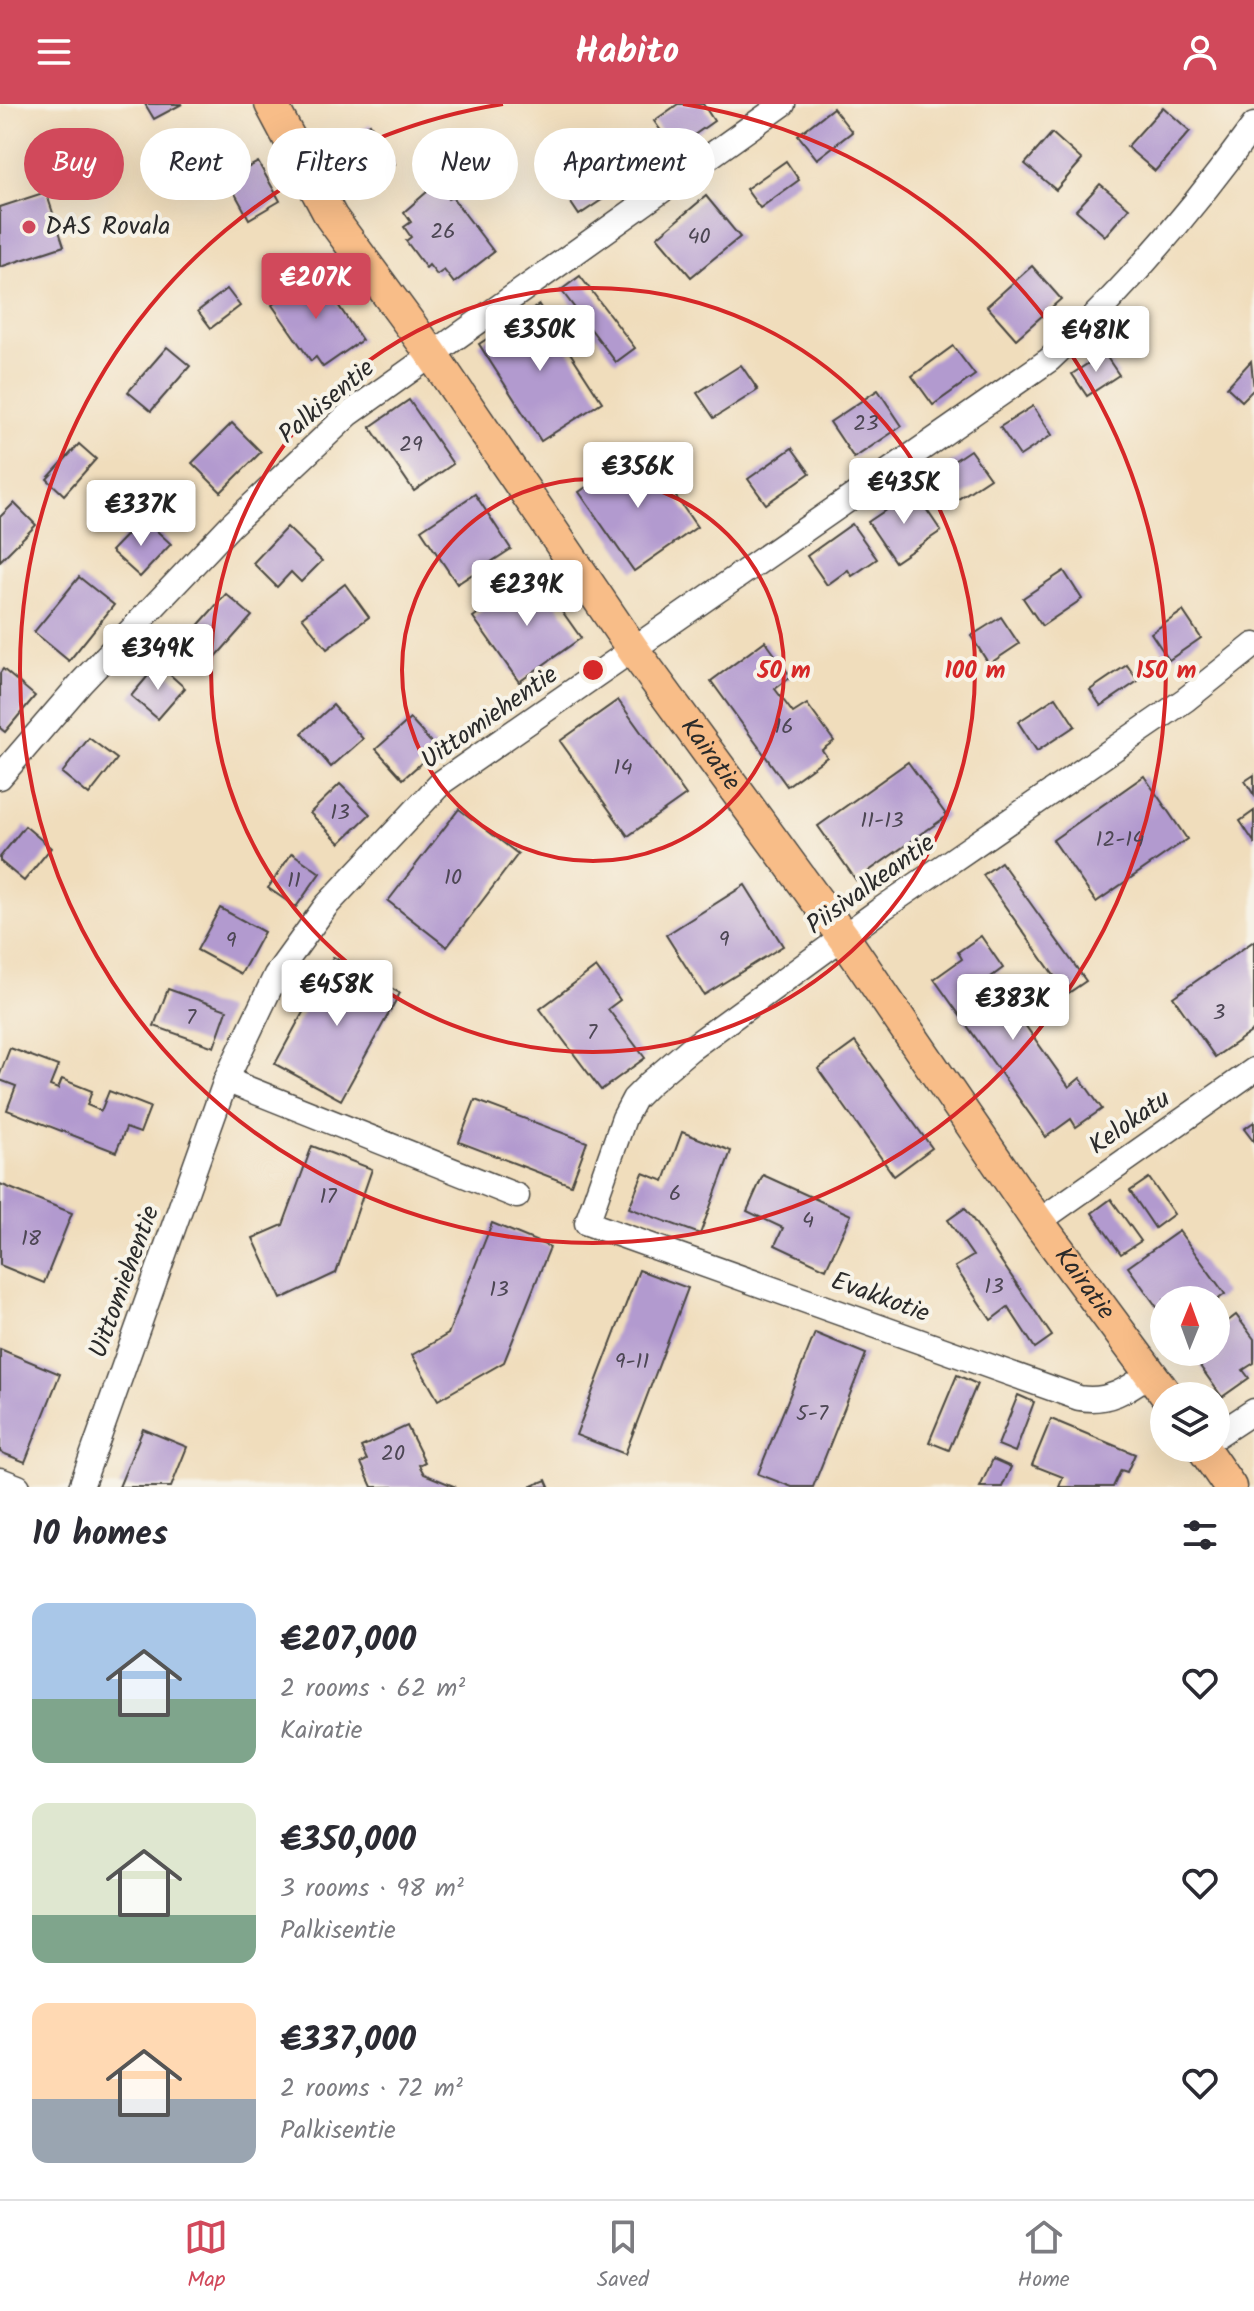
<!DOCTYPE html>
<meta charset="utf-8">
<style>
body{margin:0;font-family:Kalam,sans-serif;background:#f7f7f7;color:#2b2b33;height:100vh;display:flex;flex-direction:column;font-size:30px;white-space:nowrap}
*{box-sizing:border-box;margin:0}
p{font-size:26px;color:#7c7c81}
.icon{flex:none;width:44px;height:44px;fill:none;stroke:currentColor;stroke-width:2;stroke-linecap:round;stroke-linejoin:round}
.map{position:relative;height:1383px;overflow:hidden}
.side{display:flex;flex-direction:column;background:#fff;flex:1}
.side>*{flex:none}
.top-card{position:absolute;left:24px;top:24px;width:800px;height:72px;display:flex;gap:16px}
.needle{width:52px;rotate:1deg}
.tools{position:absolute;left:1150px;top:1182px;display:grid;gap:16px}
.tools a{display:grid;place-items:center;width:80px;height:80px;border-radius:50%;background:#fff;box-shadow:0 8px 32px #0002;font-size:40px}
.price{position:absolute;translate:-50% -68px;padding:0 18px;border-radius:8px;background:#fff;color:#222;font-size:26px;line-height:52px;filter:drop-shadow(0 2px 4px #0008)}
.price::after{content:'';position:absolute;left:50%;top:48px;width:24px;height:18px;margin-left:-12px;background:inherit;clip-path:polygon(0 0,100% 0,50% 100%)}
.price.on{background:#d1495b;color:#fff}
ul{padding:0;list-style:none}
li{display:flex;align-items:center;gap:24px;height:200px;padding:0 32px}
li span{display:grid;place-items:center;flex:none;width:224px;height:160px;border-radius:16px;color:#555}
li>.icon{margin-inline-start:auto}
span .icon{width:96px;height:96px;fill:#fffc;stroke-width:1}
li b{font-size:34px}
h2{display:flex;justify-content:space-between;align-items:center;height:96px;padding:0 32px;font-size:34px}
.pill{padding:0 28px;border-radius:36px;background:#fff;box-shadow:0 8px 32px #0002;font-size:28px;line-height:72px}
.pill.on{background:#d1495b;color:#fff}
header{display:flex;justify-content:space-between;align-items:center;height:104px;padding:0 32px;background:#d1495b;color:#fff;font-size:36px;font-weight:700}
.tab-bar{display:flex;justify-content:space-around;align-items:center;height:112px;border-top:2px solid #e1e1e2;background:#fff;font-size:22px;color:#7c7c81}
.tab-bar a{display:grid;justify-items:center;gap:4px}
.tab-bar .on{color:#d1495b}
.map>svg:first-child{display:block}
.building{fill:#b29acf}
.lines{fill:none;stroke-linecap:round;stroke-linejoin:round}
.minor-casing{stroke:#494641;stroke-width:27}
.major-casing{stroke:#494641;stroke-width:35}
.minor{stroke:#fff;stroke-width:24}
.major{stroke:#f8bd88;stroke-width:32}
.ring{fill:none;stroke:#d62828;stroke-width:4}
.poi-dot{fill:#d1495b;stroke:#f7f3e8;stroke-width:3}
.labels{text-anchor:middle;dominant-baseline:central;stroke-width:8;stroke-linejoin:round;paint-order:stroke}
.number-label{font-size:22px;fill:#4d4754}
.poi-label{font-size:26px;fill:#2b2b2b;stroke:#f7f3e8;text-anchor:start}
.street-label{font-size:26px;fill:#2b2b2b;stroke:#f7f3e8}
.centre{fill:#d62828;stroke:#f7f3e8;stroke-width:4}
.ring-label{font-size:24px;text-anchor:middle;font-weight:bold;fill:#d62828;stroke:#f7f3e8;stroke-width:8;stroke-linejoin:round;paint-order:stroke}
</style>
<header><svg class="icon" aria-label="menu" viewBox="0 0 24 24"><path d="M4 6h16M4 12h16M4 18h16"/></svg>Habito<svg class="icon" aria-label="person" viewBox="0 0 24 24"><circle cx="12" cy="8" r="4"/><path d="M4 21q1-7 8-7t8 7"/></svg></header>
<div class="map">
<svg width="1254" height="1383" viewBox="0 0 1254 1383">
<rect width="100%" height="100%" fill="#f7f3e8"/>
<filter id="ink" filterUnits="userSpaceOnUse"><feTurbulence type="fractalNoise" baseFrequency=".0125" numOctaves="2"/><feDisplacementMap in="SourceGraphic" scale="16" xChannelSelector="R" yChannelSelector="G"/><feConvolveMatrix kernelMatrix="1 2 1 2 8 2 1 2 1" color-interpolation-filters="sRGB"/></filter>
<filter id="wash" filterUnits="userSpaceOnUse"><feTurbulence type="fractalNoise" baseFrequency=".006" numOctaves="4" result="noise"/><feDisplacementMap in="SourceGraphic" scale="32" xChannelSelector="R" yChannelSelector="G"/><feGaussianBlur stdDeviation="1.8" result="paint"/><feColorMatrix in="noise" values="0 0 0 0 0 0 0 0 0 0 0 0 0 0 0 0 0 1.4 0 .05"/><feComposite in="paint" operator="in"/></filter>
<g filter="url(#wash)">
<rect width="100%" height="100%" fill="#f0ddbc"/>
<g id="blocks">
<g class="building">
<polygon points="145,0 182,0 154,15"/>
<polygon points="678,0 703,0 714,17 674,45 654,17"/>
<polygon points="1163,3 1190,27 1155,67 1127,43"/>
<polygon points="833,4 852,28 817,55 798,31"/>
<polygon points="370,20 395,60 365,78 341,39"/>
<polygon points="1052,29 1082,56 1056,86 1025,60"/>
<polygon points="601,48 624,81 579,111 557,78"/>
<polygon points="786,57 799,76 760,104 746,85"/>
<polygon points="258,58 280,97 249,115 227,75"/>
<polygon points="436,80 448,95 452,93 494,148 454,179 444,166 437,171 429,161 426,164 406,137 411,133 404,123 411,118 404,108"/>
<polygon points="1100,80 1129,104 1105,132 1076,106"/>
<polygon points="46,88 64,142 0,163 0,103"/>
<polygon points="706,92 740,133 691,173 657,133"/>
<polygon points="1032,162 1061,195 1016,235 987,202"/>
<polygon points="308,170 317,183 323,179 362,236 323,263 316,253 311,257 272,201 276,198 273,193"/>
<polygon points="580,172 635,244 616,258 561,186"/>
<polygon points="227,185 240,202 211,224 198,207"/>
<polygon points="539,201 602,298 541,337 479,240"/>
<polygon points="953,242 975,271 933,301 912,272"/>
<polygon points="167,243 190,262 151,307 128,288"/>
<polygon points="1104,249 1119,271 1087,292 1072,270"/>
<polygon points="1251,257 1254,285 1242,297 1227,283"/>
<polygon points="741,261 758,286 714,314 697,289"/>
<polygon points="878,286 902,322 854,354 830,318"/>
<polygon points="409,296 453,360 414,387 370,323"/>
<polygon points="1033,302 1052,331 1020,352 1000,323"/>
<polygon points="232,319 261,348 221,388 192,359"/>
<polygon points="79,340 96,355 64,391 47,375"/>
<polygon points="642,344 697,423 634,467 579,388"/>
<polygon points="792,344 810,369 766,400 748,375"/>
<polygon points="970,346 990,374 955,397 936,369"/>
<polygon points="914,387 941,427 895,458 868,418"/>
<polygon points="475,390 511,445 457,480 421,426"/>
<polygon points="14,399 36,421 0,457 0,413"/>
<polygon points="143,414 171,440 140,473 111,447"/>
<polygon points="852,420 877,455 852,472 848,466 827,481 807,452"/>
<polygon points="287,423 322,457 301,478 291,468 277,483 253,459"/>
<polygon points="1064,467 1082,495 1042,522 1023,494"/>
<polygon points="535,469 581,534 519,578 473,513"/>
<polygon points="79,473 114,501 69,557 34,528"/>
<polygon points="345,480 369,513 327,545 302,513"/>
<polygon points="226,490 252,512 213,556 187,534"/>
<polygon points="1183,507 1201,534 1169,556 1151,529"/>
<polygon points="1001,513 1019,540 989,560 971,532"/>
<polygon points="765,537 791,573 775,585 793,609 807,600 834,637 822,646 827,653 787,682 711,577"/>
<polygon points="158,560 185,584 158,615 131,592"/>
<polygon points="1127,561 1138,577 1101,602 1090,586"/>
<polygon points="3,565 35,592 5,628 0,624 0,569"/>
<polygon points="1056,593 1075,622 1037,647 1018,618"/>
<polygon points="618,596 686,691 628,732 560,637"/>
<polygon points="333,601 363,635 331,663 302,629"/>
<polygon points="410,615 437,645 403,675 376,645"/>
<polygon points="89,634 117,655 89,691 62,669"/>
<polygon points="908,658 947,712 856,776 818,722"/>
<polygon points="1254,671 1254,691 1245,677"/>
<polygon points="1144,672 1187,735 1096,798 1053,736"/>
<polygon points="340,680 370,710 340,739 310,709"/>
<polygon points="459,705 518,750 447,843 388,797"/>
<polygon points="1254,707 1254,738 1240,717"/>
<polygon points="25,722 51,744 24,777 0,757 0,753"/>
<polygon points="292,749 320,769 296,803 268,784"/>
<polygon points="1001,758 1086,877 1067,890 983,771"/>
<polygon points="745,781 783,842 704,891 666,831"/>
<polygon points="220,804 264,828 241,870 197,846"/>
<polygon points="981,832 1003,864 991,873 1069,983 1080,974 1102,1005 1076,1023 1071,1015 1046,1033 934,875 962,855 958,848"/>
<polygon points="1254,837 1254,926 1215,953 1173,893"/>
<polygon points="333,853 400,889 341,996 275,960"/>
<polygon points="596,863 620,896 608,905 645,954 601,986 540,905"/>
<polygon points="168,885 227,906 214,943 154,922"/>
<polygon points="855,938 932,1044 894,1072 818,965"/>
<polygon points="10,944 58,962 50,982 58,985 62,975 92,987 87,1001 101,1007 109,987 150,1003 140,1029 126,1024 116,1048 7,1006 16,982 0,976 0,970"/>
<polygon points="475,996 587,1038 571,1081 459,1038"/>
<polygon points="1254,1018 1254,1038 1244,1025"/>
<polygon points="682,1028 731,1047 700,1130 629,1104 643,1069 664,1077"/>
<polygon points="312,1042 372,1065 336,1169 281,1195 253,1134 283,1121"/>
<polygon points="763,1071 851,1111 826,1165 775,1141 783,1124 747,1107"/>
<polygon points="1149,1074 1174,1110 1155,1124 1130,1087"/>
<polygon points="0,1080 72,1109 44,1179 0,1161"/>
<polygon points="1111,1095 1141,1137 1121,1150 1092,1109"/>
<polygon points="965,1104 1052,1232 1035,1244 1008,1203 991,1216 955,1163 973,1152 948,1116"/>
<polygon points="492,1119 550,1143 504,1258 438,1296 412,1251 448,1230"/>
<polygon points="1179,1127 1225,1190 1217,1196 1164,1196 1164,1213 1128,1163"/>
<polygon points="639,1166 688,1184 625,1350 576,1331"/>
<polygon points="1216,1209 1224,1220 1236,1211 1254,1235 1254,1259 1243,1266 1249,1274 1222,1293 1190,1248 1216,1248"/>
<polygon points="815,1229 866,1250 813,1383 792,1383 758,1370"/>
<polygon points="0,1245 60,1270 25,1358 0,1348"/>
<polygon points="957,1271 977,1280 949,1346 929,1338"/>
<polygon points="1018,1291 1034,1298 1015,1348 998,1341"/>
<polygon points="1051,1315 1135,1350 1127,1368 1121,1366 1113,1383 1059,1383 1063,1373 1032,1361"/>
<polygon points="407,1322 425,1358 419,1361 424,1370 456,1383 372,1383 361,1359 367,1356 361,1343"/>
<polygon points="143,1325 187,1343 171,1383 119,1383"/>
<polygon points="993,1355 1011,1363 1002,1383 980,1383"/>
<polygon points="546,1376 549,1383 529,1383"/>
</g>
</g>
</g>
<g filter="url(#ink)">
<use href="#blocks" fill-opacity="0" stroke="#494641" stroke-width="2"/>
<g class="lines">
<defs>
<g id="minor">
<polyline points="0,673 81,579 230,422 349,310 783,0"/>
<polyline points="226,976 517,1092"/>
<polyline points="1038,1118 1254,966"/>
<path d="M1151 1269C1128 1285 1109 1299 1079 1294L587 1119 624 1014 634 995 650 979 690 945 880 806 1185 596 1254 541"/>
<polyline points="1216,1332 1254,1307"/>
<polyline points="0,1376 18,1383"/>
<path d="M81 1383 226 976 276 871 326 802 442 678 1049 256C1127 184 1192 107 1254 21"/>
</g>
<g id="major">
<path id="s1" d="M271 0 331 113 431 249 634 547 844 834 1038 1118 1167 1292"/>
<polyline points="1203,1344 1230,1383"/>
</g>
</defs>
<use href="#minor" class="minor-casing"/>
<use href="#major" class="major-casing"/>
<use href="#minor" class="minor"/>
<use href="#major" class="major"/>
</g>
</g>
<g class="ring">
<circle cx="593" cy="566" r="191"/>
<circle cx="593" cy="566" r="382"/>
<path d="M683 0A573 573 0 1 1 503 0"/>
</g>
<circle class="poi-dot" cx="29" cy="123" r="8"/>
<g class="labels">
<g class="number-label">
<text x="443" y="128">26</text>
<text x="699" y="133">40</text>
<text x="866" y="320">23</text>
<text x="411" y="341">29</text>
<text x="784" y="623">16</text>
<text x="623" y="664">14</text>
<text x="340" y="709">13</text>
<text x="882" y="717">11-13</text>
<text x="1120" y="736">12-14</text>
<text x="453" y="774">10</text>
<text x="294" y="777">11</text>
<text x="724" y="836">9</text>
<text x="231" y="837">9</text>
<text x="1219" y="909">3</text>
<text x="191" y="914">7</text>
<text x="592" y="929">7</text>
<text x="675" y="1090">6</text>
<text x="328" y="1093">17</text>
<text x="808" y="1117">4</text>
<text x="31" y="1135">18</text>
<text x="994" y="1183">13</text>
<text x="499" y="1186">13</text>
<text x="632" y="1258">9-11</text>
<text x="812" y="1310">5-7</text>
<text x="393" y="1350">20</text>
</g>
<g class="poi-label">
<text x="45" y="123">DAS Rovala</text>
</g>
<g class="street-label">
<text transform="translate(327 298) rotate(-40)">Palkisentie</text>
<text transform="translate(490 614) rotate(-35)">Uittomiehentie</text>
<text stroke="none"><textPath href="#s1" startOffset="786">Kairatie</textPath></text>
<text transform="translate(871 781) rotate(-36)">Piisivalkeantie</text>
<text transform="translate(1130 1019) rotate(-35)">Kelokatu</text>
<text transform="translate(125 1178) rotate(-70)">Uittomiehentie</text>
<text stroke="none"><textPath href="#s1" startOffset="1434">Kairatie</textPath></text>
<text transform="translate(880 1194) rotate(20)">Evakkotie</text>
</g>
</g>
<circle cx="593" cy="566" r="12" class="centre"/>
<g class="ring-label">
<text x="784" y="574">50 m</text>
<text x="975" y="574">100 m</text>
<text x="1166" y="574">150 m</text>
</g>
</svg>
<div class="tools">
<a><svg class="needle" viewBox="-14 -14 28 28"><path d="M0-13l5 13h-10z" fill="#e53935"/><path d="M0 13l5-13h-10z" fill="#7c7c81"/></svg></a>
<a><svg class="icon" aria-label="layers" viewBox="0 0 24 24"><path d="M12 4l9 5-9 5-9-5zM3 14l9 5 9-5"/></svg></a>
</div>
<b class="price on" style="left:316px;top:217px">€207K</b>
<b class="price" style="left:540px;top:269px">€350K</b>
<b class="price" style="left:1096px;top:270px">€481K</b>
<b class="price" style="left:638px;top:406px">€356K</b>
<b class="price" style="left:904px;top:422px">€435K</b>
<b class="price" style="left:141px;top:444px">€337K</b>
<b class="price" style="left:527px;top:524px">€239K</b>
<b class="price" style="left:158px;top:588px">€349K</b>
<b class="price" style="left:337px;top:924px">€458K</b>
<b class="price" style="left:1013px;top:938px">€383K</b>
<div class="top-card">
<a class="pill on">Buy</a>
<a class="pill">Rent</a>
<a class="pill">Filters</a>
<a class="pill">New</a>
<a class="pill">Apartment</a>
</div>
</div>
<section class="side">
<h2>10 homes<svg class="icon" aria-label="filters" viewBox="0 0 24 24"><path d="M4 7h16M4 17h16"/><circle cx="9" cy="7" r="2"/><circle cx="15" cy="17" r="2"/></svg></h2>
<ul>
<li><span style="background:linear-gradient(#a9c7e8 60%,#7fa58c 0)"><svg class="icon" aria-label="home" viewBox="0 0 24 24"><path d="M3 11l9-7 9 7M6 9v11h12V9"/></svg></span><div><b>€207,000</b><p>2 rooms · 62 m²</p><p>Kairatie</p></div><svg class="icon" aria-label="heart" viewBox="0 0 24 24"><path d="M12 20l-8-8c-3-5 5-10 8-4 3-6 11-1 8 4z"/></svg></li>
<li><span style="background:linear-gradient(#dfe7d0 70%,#7fa58c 0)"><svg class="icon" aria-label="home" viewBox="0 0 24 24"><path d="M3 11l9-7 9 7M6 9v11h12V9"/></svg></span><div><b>€350,000</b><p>3 rooms · 98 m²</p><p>Palkisentie</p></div><svg class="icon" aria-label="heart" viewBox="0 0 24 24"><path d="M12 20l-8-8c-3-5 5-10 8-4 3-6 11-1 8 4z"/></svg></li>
<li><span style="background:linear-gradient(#ffd9b3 60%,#9aa5b1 0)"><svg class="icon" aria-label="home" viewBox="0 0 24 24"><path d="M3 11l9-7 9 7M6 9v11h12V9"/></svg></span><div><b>€337,000</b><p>2 rooms · 72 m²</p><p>Palkisentie</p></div><svg class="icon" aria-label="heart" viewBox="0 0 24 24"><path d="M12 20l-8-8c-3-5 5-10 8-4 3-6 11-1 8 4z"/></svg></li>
</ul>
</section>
<nav class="tab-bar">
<a class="on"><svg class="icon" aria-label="map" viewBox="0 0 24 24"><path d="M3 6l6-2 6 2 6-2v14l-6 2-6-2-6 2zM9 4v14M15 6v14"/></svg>Map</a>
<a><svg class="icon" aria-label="saved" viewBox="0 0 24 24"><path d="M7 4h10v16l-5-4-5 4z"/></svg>Saved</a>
<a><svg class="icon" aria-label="home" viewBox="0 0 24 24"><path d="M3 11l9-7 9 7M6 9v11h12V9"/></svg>Home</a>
</nav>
